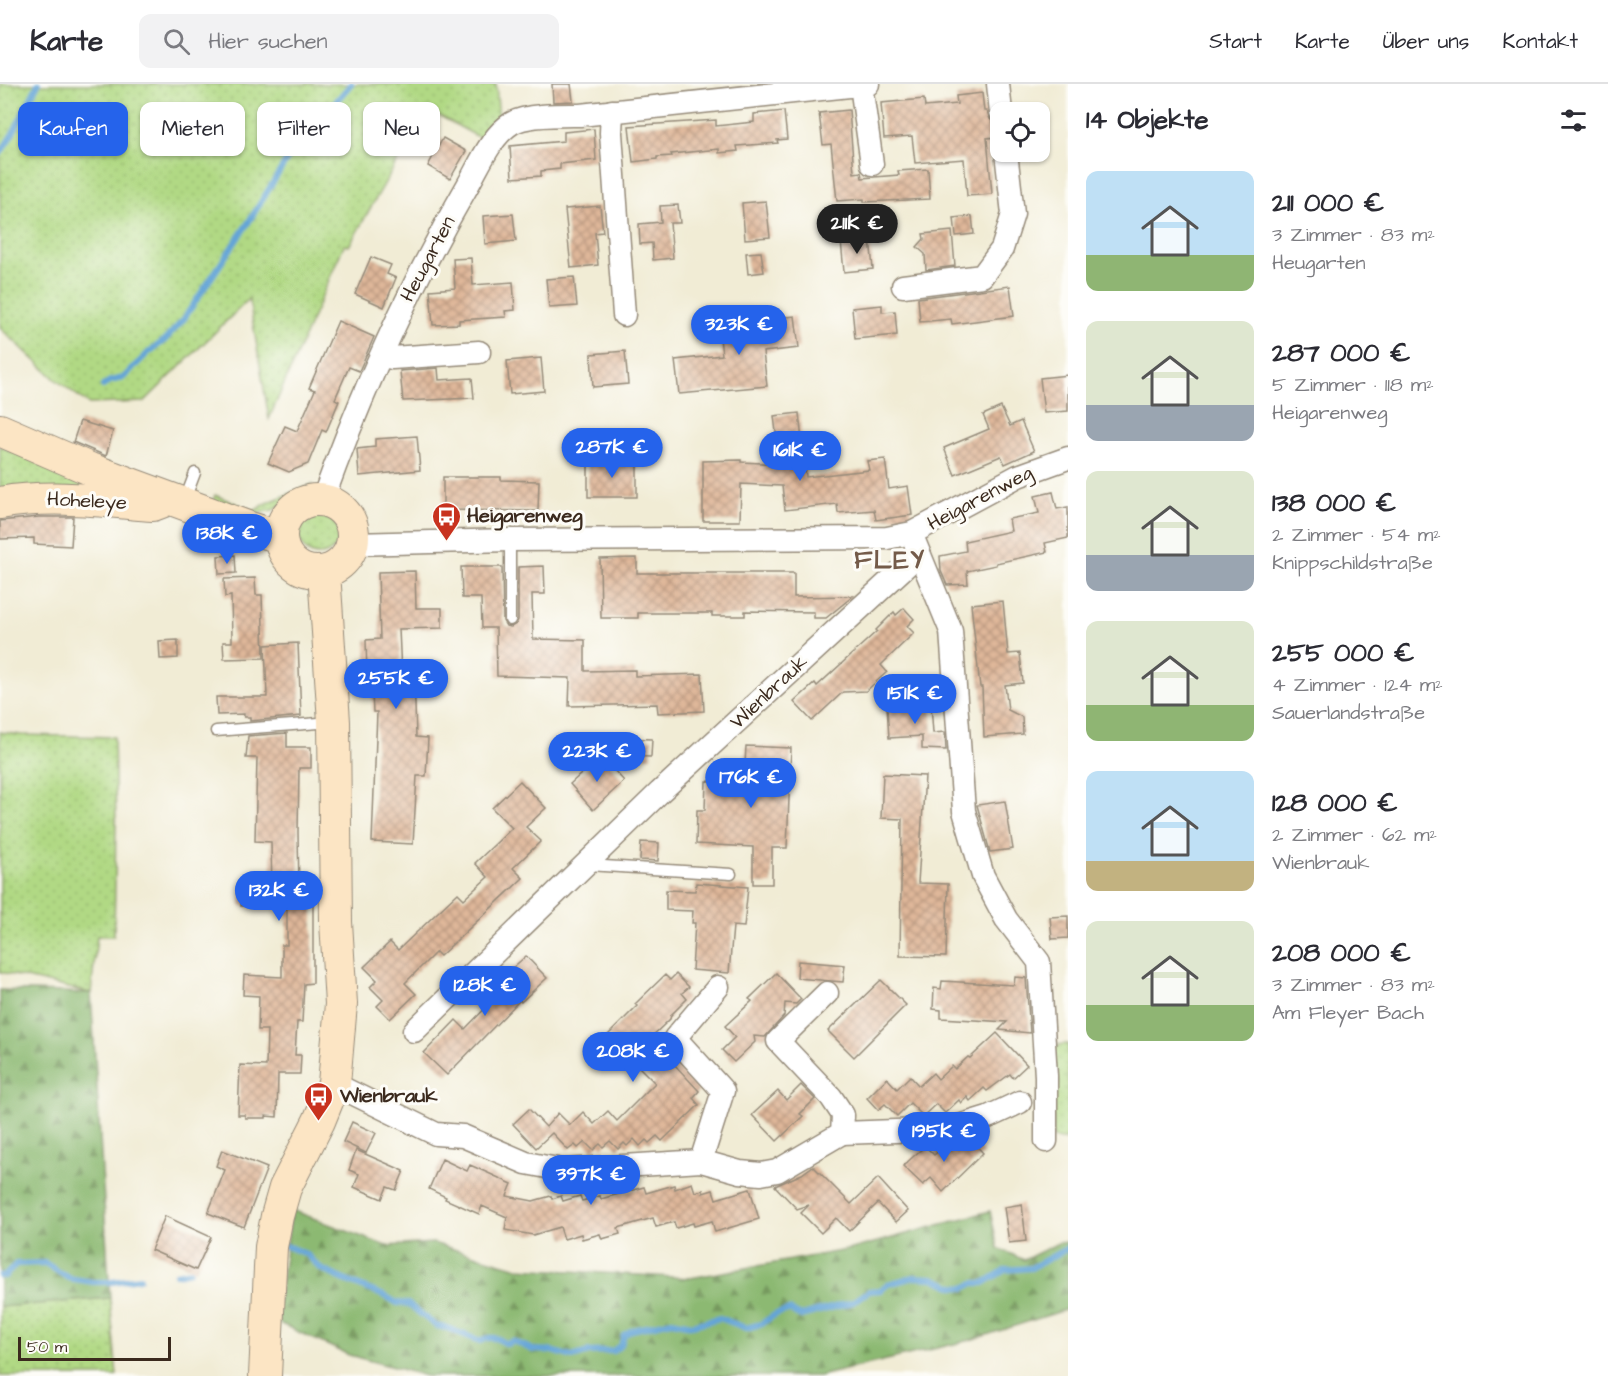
<!DOCTYPE html>
<html lang="de">
<meta charset="utf-8">
<style>
body{margin:0;font-family:"Architects Daughter",sans-serif;background:#f2f2f3;color:#2b2b33;height:100vh;display:flex;flex-direction:column;font-size:22px;white-space:nowrap}
*{box-sizing:border-box;margin:0}
p{font-size:20px;color:#7c7c81}
.icon{flex:none;width:33px;height:33px;fill:none;stroke:currentColor;stroke-width:2;stroke-linecap:round;stroke-linejoin:round}
.map{position:relative;flex:1;overflow:hidden}
.side{display:flex;flex-direction:column;background:#fff;width:540px}
.side>*{flex:none}
.guide{position:absolute;left:18px;top:18px;width:570px;height:54px;display:flex;gap:12px}
.buttons{position:absolute;left:990px;top:18px;display:grid;gap:12px}
.buttons a{display:grid;place-items:center;width:60px;height:60px;border-radius:12px;background:#fff;box-shadow:0 2px 4px #0004;font-size:30px}
.scale{position:absolute;left:18px;bottom:15px;width:153px;box-sizing:border-box;padding-left:6px;border:3px solid #3b2a1e;border-top:0;font-size:16px;line-height:21px;white-space:nowrap;color:#3b2a1e;-webkit-text-stroke:4px #fdfcf7;paint-order:stroke}
.price{position:absolute;translate:-50% -51px;padding:0 14px;border-radius:21px;background:#2563eb;color:#fff;font-size:20px;line-height:39px;filter:drop-shadow(0 2px 3px #0008)}
.price::after{content:'';position:absolute;left:50%;top:36px;width:18px;height:14px;margin-left:-9px;background:inherit;clip-path:polygon(0 0,100% 0,50% 100%)}
.price.current{background:#222;color:#fff}
ul{padding:0;list-style:none}
li{display:flex;align-items:center;gap:18px;height:150px;padding:0 18px}
li span{display:grid;place-items:center;flex:none;width:168px;height:120px;border-radius:12px;color:#555}
li>.icon{margin-inline-start:auto}
span .icon{width:72px;height:72px;fill:#fffc;stroke-width:1}
li b{font-size:26px}
h2{display:flex;justify-content:space-between;align-items:center;height:72px;padding:0 18px;font-size:26px}
.chip{padding:0 21px;border-radius:12px;background:#fff;box-shadow:0 2px 4px #0004;font-size:21px;line-height:54px}
.chip.current{background:#2563eb;color:#fff}
header{display:flex;align-items:center;gap:36px;box-sizing:border-box;height:84px;padding:0 30px;background:#fff;border-bottom:2px solid #e1e1e2}
header strong{font-size:28px}
nav{display:flex;gap:33px;margin-inline-start:auto;font-size:21px}
.search{width:420px;height:54px;background:#f2f2f3;display:flex;align-items:center;gap:15px;box-sizing:border-box;padding:0 21px;border-radius:12px;color:#7c7c81;font-size:22px}
main{display:flex;flex:1;min-height:0}
.map>svg:first-child{display:block}
.grass{fill:url(#grass-dots);stroke:#768251;stroke-width:1.5}
.forest{fill:url(#forest-firs);stroke:#647248;stroke-width:1.5}
.lines{fill:none;stroke-linecap:round;stroke-linejoin:round}
.stream{stroke:#64a4d7;stroke-width:6}
.building{fill:url(#building-cross-hatch)}
.lane-casing{stroke:#968b7a;stroke-width:13}
.street-casing{stroke:#968b7a;stroke-width:25}
.secondary-casing{stroke:#968b7a;stroke-width:34}
.lane{stroke:#fff;stroke-width:10}
.street{stroke:#fff;stroke-width:22}
.secondary{stroke:#fce5c4;stroke-width:32}
.labels{text-anchor:middle;dominant-baseline:central;stroke-width:6;stroke-linejoin:round;paint-order:stroke}
.street-label{font-size:20px;fill:#3b2a1e;stroke:#fdfcf7}
.poi-label{font-size:20px;font-weight:bold;fill:#3b2a1e;stroke:#fdfcf7;text-anchor:start}
.district-label{font-size:26px;font-weight:bold;letter-spacing:1.5px;fill:#745b49;stroke:#fdfcf7}
</style>
<header>
<strong>Karte</strong>
<div class="search"><svg class="icon" aria-label="search" viewBox="0 0 24 24"><circle cx="10" cy="10" r="6"/><path d="M15 15l6 6"/></svg>Hier suchen</div>
<nav><a>Start</a><a>Karte</a><a>Über uns</a><a>Kontakt</a></nav>
</header>
<main>
<div class="map">
<svg width="1068" height="1292" viewBox="0 0 1068 1292">
<defs>
<pattern id="grass-dots" width="8" height="8" patternUnits="userSpaceOnUse" patternTransform="scale(1.5)"><rect width="8" height="8" fill="#b1d984"/><path d="M2 2h.1M6 6h.1" fill="none" stroke="#99ba72" stroke-width="1.8" stroke-linecap="round"/></pattern>
<pattern id="forest-firs" width="22" height="20" patternUnits="userSpaceOnUse" patternTransform="scale(1.5)"><rect width="22" height="20" fill="#8cb972"/><path d="M5 1l3.5 6h-7zM16 11l3.5 6h-7z" fill="#74975d"/></pattern>
<pattern id="building-cross-hatch" width="8" height="8" patternUnits="userSpaceOnUse" patternTransform="scale(1.5)"><rect width="8" height="8" fill="#dfb79a"/><path d="M0 0l8 8M0 8l8-8" fill="none" stroke="#b6957d"/></pattern>
</defs>
<rect width="100%" height="100%" fill="#fdfcf7"/>
<filter id="ink" filterUnits="userSpaceOnUse"><feTurbulence type="fractalNoise" baseFrequency=".0167" numOctaves="2"/><feDisplacementMap in="SourceGraphic" scale="12" xChannelSelector="R" yChannelSelector="G"/><feConvolveMatrix kernelMatrix="1 2 1 2 8 2 1 2 1" color-interpolation-filters="sRGB"/></filter>
<filter id="wash" filterUnits="userSpaceOnUse"><feTurbulence type="fractalNoise" baseFrequency=".008" numOctaves="4" result="noise"/><feDisplacementMap in="SourceGraphic" scale="24" xChannelSelector="R" yChannelSelector="G"/><feGaussianBlur stdDeviation="1.35" result="paint"/><feColorMatrix in="noise" values="0 0 0 0 0 0 0 0 0 0 0 0 0 0 0 0 0 1.4 0 .05"/><feComposite in="paint" operator="in"/></filter>
<g filter="url(#wash)">
<rect width="100%" height="100%" fill="#f1ecd5"/>
<g class="grass">
<polygon points="0,0 496,0 499,36 482,55 427,25 349,162 344,161 269,335 249,215 144,318 89,320 55,295 0,244"/>
<polygon points="0,362 104,407 0,405"/>
<polygon points="313,400 273,426 254,430 212,419 215,411 254,427 267,419"/>
<circle cx="319" cy="451" r="20"/>
<polygon points="0,648 21,651 114,653 116,740 114,852 97,852 91,909 0,888"/>
<polygon points="1068,960 1068,1056 1053,1054 1054,961"/>
<polygon points="110,1214 117,1292 0,1292 0,1223"/>
</g>
<g class="forest">
<polygon points="0,906 91,909 110,1214 0,1223"/>
<polygon points="292,1126 386,1162 433,1159 518,1184 690,1194 852,1165 990,1127 998,1164 1024,1176 1058,1159 1068,1158 1068,1225 971,1256 819,1292 426,1292 349,1271 279,1239 278,1219"/>
</g>
<g class="lines">
<g class="stream">
<polyline points="0,70 13,49 38,0"/>
<polyline points="103,302 110,297 123,294 149,268 165,256 183,236 248,139 291,69 351,0"/>
<path d="M284 1161 306 1170 321 1185 342 1195 387 1213 397 1219 408 1220 436 1242 447 1244 480 1257C491 1251 497 1254 507 1260L513 1257 533 1266 552 1267 572 1273 589 1268 613 1267 621 1261 624 1251 632 1246 672 1237 692 1241 720 1234 746 1244 761 1240 776 1230 789 1226 801 1232 853 1218 869 1207 881 1206 888 1200 914 1193 933 1194 954 1203 965 1204 973 1199H984L1005 1186 1031 1184 1068 1164"/>
<polyline points="176,1190 190,1187"/>
<polyline points="0,1192 5,1192 16,1180 45,1179 68,1194 93,1198 112,1198 140,1194"/>
</g>
</g>
<g id="blocks">
<g class="building">
<polygon points="552,0 571,0 573,17 553,18"/>
<polygon points="982,9 984,27 987,27 990,35 995,40 996,53 987,54 992,110 967,112 964,75 915,79 912,52 884,54 881,19 924,15 925,23 957,20 956,12"/>
<polygon points="849,26 854,89 861,88 862,94 899,91 898,87 928,85 930,115 864,118 864,115 837,117 831,60 823,61 819,29"/>
<polygon points="784,27 787,55 777,56 778,59 737,62 738,67 719,69 719,65 671,70 672,72 657,73 657,75 633,78 629,42 716,36 716,42 754,38 754,30"/>
<polygon points="594,45 596,76 560,80 560,85 541,87 541,92 512,94 510,62 564,57 564,48"/>
<polygon points="443,54 466,67 450,95 428,82"/>
<polygon points="766,117 770,153 745,155 742,119"/>
<polygon points="678,121 680,139 670,139 673,174 653,176 652,159 640,160 639,140 661,138 660,122"/>
<polygon points="600,122 603,148 595,149 598,181 571,184 565,125"/>
<polygon points="513,130 516,157 485,160 483,132"/>
<polygon points="972,132 974,150 956,152 954,134"/>
<polygon points="952,147 955,182 926,186 925,170 917,163 924,155 923,150"/>
<polygon points="870,154 873,185 844,188 841,157"/>
<polygon points="761,168 764,188 748,190 746,169"/>
<polygon points="371,173 391,181 387,190 396,194 384,223 355,210"/>
<polygon points="471,174 473,201 513,198 515,226 505,227 506,233 459,236 459,240 433,241 430,206 455,204 453,175"/>
<polygon points="574,193 577,222 549,224 546,195"/>
<polygon points="1010,202 1014,232 952,240 951,235 920,238 918,214"/>
<polygon points="882,221 882,228 895,227 897,251 855,255 852,224"/>
<polygon points="759,224 760,236 795,232 799,264 763,268 767,302 679,310 675,276 722,271 720,254 743,251 741,226"/>
<polygon points="338,237 374,253 359,287 349,283 335,315 339,317 326,348 322,346 308,380 289,388 268,379 285,342 297,347 315,306 309,304"/>
<polygon points="625,267 628,300 593,303 591,270"/>
<polygon points="541,274 544,307 510,310 507,277"/>
<polygon points="438,284 439,296 472,294 474,314 403,317 400,287"/>
<polygon points="1068,291 1068,327 1044,329 1040,294"/>
<polygon points="1001,323 1010,342 1021,337 1034,367 1005,380 1001,372 955,391 944,364 989,345 983,331"/>
<polygon points="799,329 806,393 869,386 867,377 885,375 889,405 908,402 912,431 876,436 874,426 838,429 837,420 785,426 782,402 741,400 740,437 703,437 703,377 741,376 741,378 780,380 774,332"/>
<polygon points="80,337 113,347 106,372 73,358"/>
<polygon points="417,352 420,386 359,392 357,365 375,363 375,355"/>
<rect x="588" y="377" width="49" height="36"/>
<polygon points="443,393 501,393 501,396 539,397 538,427 443,426"/>
<polygon points="1053,408 1057,425 1068,423 1068,454 1045,459 1047,468 996,479 996,481 967,487 968,500 947,501 941,487 940,472 966,467 965,457 1011,447 1009,435 1039,429 1035,412"/>
<polygon points="39,433 73,433 71,462 34,460 34,454 0,455 0,437"/>
<polygon points="235,471 236,489 219,490 218,472"/>
<polygon points="637,474 637,489 794,489 794,513 853,512 826,534 814,534 814,528 745,527 745,532 712,532 712,529 638,529 638,534 601,534 600,475"/>
<polygon points="544,482 545,510 532,510 533,555 585,556 585,587 635,586 635,592 702,590 704,627 658,629 657,620 569,622 570,594 497,592 496,544 482,544 481,514 462,514 461,483 502,483 503,537 506,542 511,543 516,540 518,536 518,483"/>
<polygon points="415,487 416,524 442,524 442,544 399,545 401,589 414,588 416,653 428,654 426,692 417,692 413,760 372,758 377,628 373,628 371,591 367,591 366,556 380,555 378,488"/>
<polygon points="255,494 256,511 262,511 264,574 224,575 223,558 232,558 232,554 231,512 225,513 224,495"/>
<polygon points="1003,517 1008,570 1020,569 1023,599 1005,601 1008,626 1022,633 1023,650 984,653 982,603 980,603 971,520"/>
<polygon points="904,524 914,535 907,542 914,549 881,581 887,588 866,607 843,608 812,637 794,618 815,599 817,602 877,547 876,546 894,528 896,531"/>
<polygon points="178,556 178,574 160,575 159,557"/>
<polygon points="298,559 301,632 250,637 250,633 244,633 244,630 217,631 216,613 267,613 265,561"/>
<polygon points="931,620 933,649 945,648 946,666 922,665 922,652 889,654 887,623"/>
<polygon points="287,649 287,663 311,663 311,684 299,684 298,748 299,807 304,807 304,811 313,811 313,899 304,900 302,938 297,938 295,971 301,971 300,990 278,990 277,1033 266,1032 266,1034 245,1034 245,1031 238,1031 240,981 266,982 267,946 258,946 259,912 243,911 244,891 282,893 282,861 287,861 287,822 241,822 241,807 272,807 271,758 255,757 257,674 246,674 248,652"/>
<polygon points="622,654 652,655 651,673 621,672"/>
<polygon points="746,662 791,664 787,764 772,764 772,800 753,800 753,763 696,760 697,726 705,726 706,697 744,699"/>
<polygon points="601,672 624,697 593,726 570,700"/>
<polygon points="883,690 925,692 918,799 948,800 946,873 900,872 902,735 881,734"/>
<polygon points="520,697 546,724 526,743 541,757 513,784 523,794 440,872 436,868 405,899 416,910 390,935 377,922 383,916 370,903 377,896 364,883 390,858 398,866 458,809 464,815 488,793 475,779 512,744 492,724"/>
<polygon points="1005,717 1013,765 990,768 977,721"/>
<polygon points="641,758 659,759 658,777 640,776"/>
<polygon points="696,799 748,803 744,843 733,842 729,889 692,886 695,839 692,839 693,827 666,826 666,806 695,807"/>
<polygon points="1068,832 1068,854 1052,855 1050,833"/>
<polygon points="526,872 547,894 521,918 520,916 447,991 424,969 456,936 465,945 507,902 500,895"/>
<polygon points="798,877 845,881 843,898 797,894"/>
<polygon points="776,889 801,915 796,920 785,919 784,932 765,953 754,952 755,958 734,978 722,966 735,953 725,942 752,917 749,915"/>
<polygon points="676,890 689,903 682,909 687,915 671,931 670,935 647,957 671,983 674,980 699,1007 693,1014 699,1021 662,1057 657,1052 649,1059 646,1056 640,1062 634,1055 627,1062 624,1059 618,1065 610,1057 603,1063 600,1060 593,1066 585,1058 578,1064 575,1061 568,1066 552,1049 536,1064 513,1040 529,1025 546,1043 558,1029 570,1041 583,1028 594,1040 608,1027 617,1037 655,999 628,972 621,978 609,966 615,959 608,951 637,922 635,920 665,891 670,896"/>
<polygon points="1015,893 1026,894 1030,949 999,946 1007,938 941,934 941,926 933,925 934,904 941,905 942,897 1014,901"/>
<polygon points="881,896 906,921 854,973 828,947"/>
<polygon points="997,949 1027,981 1013,994 1010,990 987,1007 984,1004 970,1017 967,1013 961,1019 959,1016 945,1029 936,1020 923,1032 910,1019 897,1032 885,1020 878,1026 867,1014 887,994 897,1005 910,992 919,1002 933,989 938,995 952,982 955,985 968,973 970,974"/>
<polygon points="801,1001 815,1015 800,1030 803,1032 777,1057 752,1031 778,1007 786,1016"/>
<polygon points="352,1038 376,1049 366,1069 343,1058"/>
<polygon points="971,1056 983,1069 943,1108 931,1094 923,1101 903,1082 925,1062 934,1071 948,1059"/>
<polygon points="222,1066 267,1084 244,1143 208,1129 225,1086 216,1082"/>
<polygon points="356,1066 404,1087 396,1106 387,1103 382,1115 354,1103 359,1090 349,1086"/>
<polygon points="442,1075 467,1087 470,1081 488,1089 512,1100 507,1112 533,1117 551,1112 552,1115 561,1112 563,1117 580,1112 582,1117 600,1112 601,1115 644,1103 646,1109 674,1101 675,1105 692,1099 695,1108 703,1106 703,1109 713,1106 716,1115 750,1105 759,1135 715,1148 712,1137 694,1142 693,1139 676,1144 674,1138 656,1143 653,1134 618,1144 620,1150 602,1155 600,1150 582,1155 581,1150 564,1155 560,1143 533,1151 505,1146 507,1133 482,1122 479,1130 445,1115 446,1113 429,1105"/>
<polygon points="813,1082 851,1120 878,1094 908,1127 896,1138 878,1119 849,1147 836,1134 821,1149 801,1129 809,1121 797,1125 775,1102 802,1090"/>
<polygon points="1022,1120 1026,1157 1009,1159 1004,1123"/>
<polygon points="165,1132 211,1153 196,1186 151,1166"/>
</g>
</g>
</g>
<g filter="url(#ink)">
<use href="#blocks" fill-opacity="0" stroke="#968b7a" stroke-width="1.5"/>
<g class="lines">
<defs>
<g id="lane">
<polyline points="184,418 195,389"/>
<polyline points="510,456 510,536"/>
<polyline points="216,647 332,638"/>
<polyline points="588,781 731,790"/>
</g>
<g id="street">
<polyline points="998,0 1001,28"/>
<polyline points="861,1 872,80"/>
<polyline points="612,27 611,49 624,231"/>
<polyline points="903,202 982,192 1002,165 1013,130 1006,68"/>
<polyline points="382,272 392,274 479,268"/>
<path d="M323 415C362 307 410 201 468 101 480 80 491 52 512 39 527 30 562 31 580 31L868 0"/>
<polyline points="915,459 951,547 964,727 983,792 1006,835 1039,878 1046,992 1046,1057"/>
<polyline points="353,460 510,456 887,454 912,449 1018,392 1068,374"/>
<polyline points="414,947 660,708 918,471"/>
<polyline points="334,1000 436,1050 463,1052 526,1079 563,1086 701,1077 740,1088 761,1090 777,1087 842,1049 843,1031 831,1013 778,957 827,909"/>
<polyline points="842,1049 949,1045 988,1033 1020,1018"/>
<polyline points="701,1077 723,1007 675,954 718,903"/>
</g>
<g id="secondary">
<polyline points="0,346 90,385 247,443 280,453"/>
<circle cx="317" cy="452" r="36"/>
<path d="M0 419C51 410 102 417 153 421L161 418"/>
<polyline points="265,1292 271,1163 277,1132 285,1104 319,1037 334,1000 341,920 336,838 334,638 324,488"/>
</g>
</defs>
<use href="#lane" class="lane-casing"/>
<use href="#street" class="street-casing"/>
<use href="#secondary" class="secondary-casing"/>
<use href="#lane" class="lane"/>
<use href="#street" class="street"/>
<use href="#secondary" class="secondary"/>
</g>
</g>
<defs>
<symbol id="bus-pin" viewBox="-11 -11 22 30"><path d="M0 17L-7.5 6A9.5 9.5 0 1 1 7.5 6Z" fill="#c8321e" stroke="#fdfcf7"/><path d="M-5-6H5V4H4V6H2V4H-2V6H-4V4H-5ZM-3.5-4V0h7V-4ZM-3.5 1.2v1.5H-2V1.2ZM2 1.2v1.5H3.5V1.2Z" fill="#fff"/></symbol>
</defs>
<g fill-rule="evenodd">
<use href="#bus-pin" x="430" y="416" width="33" height="45"/>
<use href="#bus-pin" x="302" y="996" width="33" height="45"/>
</g>
<g class="labels">
<g class="street-label">
<text transform="translate(428 175) rotate(-62)">Heugarten</text>
<text transform="translate(980 414) rotate(-28)">Heigarenweg</text>
<text transform="translate(87 417) rotate(3)">Hoheleye</text>
<text transform="translate(769 608) rotate(-43)">Wienbrauk</text>
</g>
<g class="poi-label">
<text x="467" y="432">Heigarenweg</text>
<text x="340" y="1012">Wienbrauk</text>
</g>
<g class="district-label">
<text x="890" y="476">FLEY</text>
</g>
</g>
</svg>
<div class="buttons">
<a><svg class="icon" aria-label="locate" viewBox="0 0 24 24"><circle cx="12" cy="12" r="6"/><path d="M12 2v4M12 18v4M2 12h4M18 12h4"/></svg></a>
</div>
<div class="scale">50 m</div>
<b class="price current" style="left:857px;top:171px">211K €</b>
<b class="price" style="left:739px;top:272px">323K €</b>
<b class="price" style="left:612px;top:395px">287K €</b>
<b class="price" style="left:800px;top:398px">161K €</b>
<b class="price" style="left:227px;top:481px">138K €</b>
<b class="price" style="left:396px;top:626px">255K €</b>
<b class="price" style="left:915px;top:641px">151K €</b>
<b class="price" style="left:597px;top:699px">223K €</b>
<b class="price" style="left:751px;top:725px">176K €</b>
<b class="price" style="left:279px;top:838px">132K €</b>
<b class="price" style="left:485px;top:933px">128K €</b>
<b class="price" style="left:633px;top:999px">208K €</b>
<b class="price" style="left:944px;top:1079px">195K €</b>
<b class="price" style="left:591px;top:1122px">397K €</b>
<div class="guide">
<a class="chip current">Kaufen</a>
<a class="chip">Mieten</a>
<a class="chip">Filter</a>
<a class="chip">Neu</a>
</div>
</div>
<section class="side">
<h2>14 Objekte<svg class="icon" aria-label="filters" viewBox="0 0 24 24"><path d="M4 7h16M4 17h16"/><circle cx="9" cy="7" r="2"/><circle cx="15" cy="17" r="2"/></svg></h2>
<ul>
<li><span style="background:linear-gradient(#bfe0f5 70%,#8fb573 0)"><svg class="icon" aria-label="home" viewBox="0 0 24 24"><path d="M3 11l9-7 9 7M6 9v11h12V9"/></svg></span><div><b>211 000 €</b><p>3 Zimmer · 83 m²</p><p>Heugarten</p></div></li>
<li><span style="background:linear-gradient(#dfe7d0 70%,#9aa5b1 0)"><svg class="icon" aria-label="home" viewBox="0 0 24 24"><path d="M3 11l9-7 9 7M6 9v11h12V9"/></svg></span><div><b>287 000 €</b><p>5 Zimmer · 118 m²</p><p>Heigarenweg</p></div></li>
<li><span style="background:linear-gradient(#dfe7d0 70%,#9aa5b1 0)"><svg class="icon" aria-label="home" viewBox="0 0 24 24"><path d="M3 11l9-7 9 7M6 9v11h12V9"/></svg></span><div><b>138 000 €</b><p>2 Zimmer · 54 m²</p><p>Knippschildstraße</p></div></li>
<li><span style="background:linear-gradient(#dfe7d0 70%,#8fb573 0)"><svg class="icon" aria-label="home" viewBox="0 0 24 24"><path d="M3 11l9-7 9 7M6 9v11h12V9"/></svg></span><div><b>255 000 €</b><p>4 Zimmer · 124 m²</p><p>Sauerlandstraße</p></div></li>
<li><span style="background:linear-gradient(#bfe0f5 75%,#c2b280 0)"><svg class="icon" aria-label="home" viewBox="0 0 24 24"><path d="M3 11l9-7 9 7M6 9v11h12V9"/></svg></span><div><b>128 000 €</b><p>2 Zimmer · 62 m²</p><p>Wienbrauk</p></div></li>
<li><span style="background:linear-gradient(#dfe7d0 70%,#8fb573 0)"><svg class="icon" aria-label="home" viewBox="0 0 24 24"><path d="M3 11l9-7 9 7M6 9v11h12V9"/></svg></span><div><b>208 000 €</b><p>3 Zimmer · 83 m²</p><p>Am Fleyer Bach</p></div></li>
</ul>
</section>
</main>
